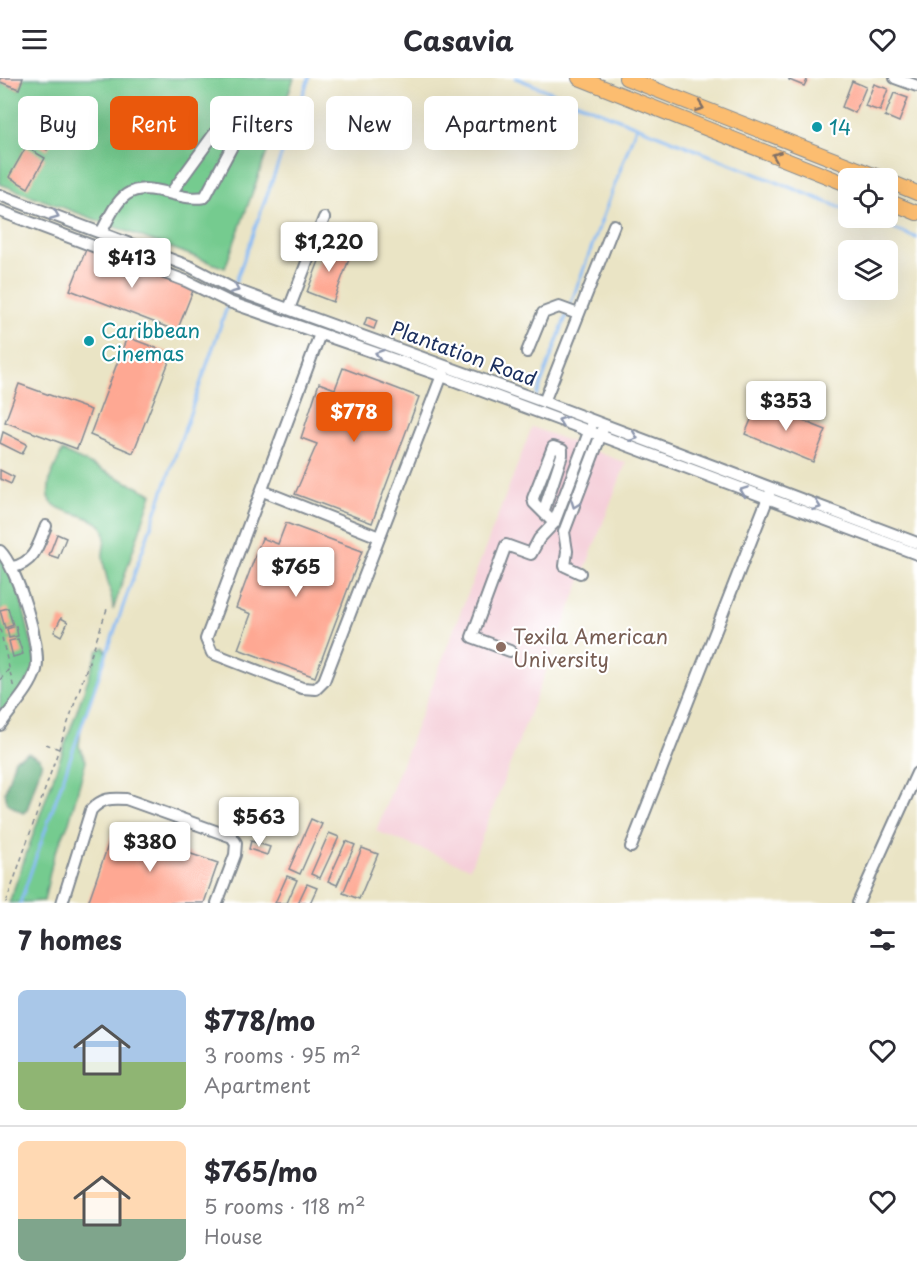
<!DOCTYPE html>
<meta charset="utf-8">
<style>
body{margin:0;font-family:"Playpen Sans",sans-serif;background:#f7f7f7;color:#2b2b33;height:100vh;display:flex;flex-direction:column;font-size:22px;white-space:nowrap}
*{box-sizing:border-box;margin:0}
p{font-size:20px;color:#7c7c81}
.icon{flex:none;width:33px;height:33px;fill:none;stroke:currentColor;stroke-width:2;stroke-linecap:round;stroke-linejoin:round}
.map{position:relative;height:825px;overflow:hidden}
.side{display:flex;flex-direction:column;background:#fff;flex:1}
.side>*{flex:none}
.guide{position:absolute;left:18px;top:18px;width:600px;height:54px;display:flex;gap:12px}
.buttons{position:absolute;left:838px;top:90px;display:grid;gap:12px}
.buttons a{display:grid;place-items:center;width:60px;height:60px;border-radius:9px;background:#fff;box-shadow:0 6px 24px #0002;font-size:30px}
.price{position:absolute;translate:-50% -51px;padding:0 14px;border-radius:6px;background:#fff;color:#222;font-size:20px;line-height:39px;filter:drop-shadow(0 2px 3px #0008)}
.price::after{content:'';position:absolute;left:50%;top:36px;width:18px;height:14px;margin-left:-9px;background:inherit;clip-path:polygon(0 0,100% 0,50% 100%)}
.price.active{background:#ea580c;color:#fff}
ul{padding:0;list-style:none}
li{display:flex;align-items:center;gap:18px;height:150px;padding:0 18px}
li+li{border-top:2px solid #e1e1e2}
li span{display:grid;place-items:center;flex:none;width:168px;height:120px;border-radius:9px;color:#555}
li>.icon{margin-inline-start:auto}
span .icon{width:72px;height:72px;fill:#fffc;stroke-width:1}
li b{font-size:26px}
h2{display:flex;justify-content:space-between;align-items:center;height:72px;padding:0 18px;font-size:26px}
.chip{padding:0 21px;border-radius:9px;background:#fff;box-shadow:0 6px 24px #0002;font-size:21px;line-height:54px}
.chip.active{background:#ea580c;color:#fff}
header{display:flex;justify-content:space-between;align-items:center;height:78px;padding:0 18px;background:#fff;font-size:27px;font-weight:700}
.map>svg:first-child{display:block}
.built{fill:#f5cfd9}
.green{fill:#75cb8f;stroke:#487d76;stroke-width:1.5}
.forest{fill:#60af7a;stroke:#3e6f6c;stroke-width:1.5}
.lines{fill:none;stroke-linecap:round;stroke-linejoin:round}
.stream{stroke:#88bbf5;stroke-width:3}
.building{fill:#fea893}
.minor-casing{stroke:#828a92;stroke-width:14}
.major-casing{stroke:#828a92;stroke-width:16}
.path{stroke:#828a92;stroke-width:1.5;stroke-dasharray:4.5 4.5;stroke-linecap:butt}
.minor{stroke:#fff;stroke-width:10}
.major{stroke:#fcbd6f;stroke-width:14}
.oneway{stroke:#806f66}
.oneway2{stroke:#8d97ae}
.culture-dot{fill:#0f9aa8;stroke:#fff;stroke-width:2}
.education-dot{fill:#8d6e63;stroke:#fff;stroke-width:2}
.labels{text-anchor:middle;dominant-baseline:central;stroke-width:4.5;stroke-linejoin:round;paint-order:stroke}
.culture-label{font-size:20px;fill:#0d838f;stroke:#fff;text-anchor:start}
.street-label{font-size:20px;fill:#1b2f5e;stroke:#fff}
.education-label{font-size:20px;fill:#785e54;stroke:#fff;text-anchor:start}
</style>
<header><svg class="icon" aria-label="menu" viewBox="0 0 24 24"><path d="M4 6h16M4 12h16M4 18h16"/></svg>Casavia<svg class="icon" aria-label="heart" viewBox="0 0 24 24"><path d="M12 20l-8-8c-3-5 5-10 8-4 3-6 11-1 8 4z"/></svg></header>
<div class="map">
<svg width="917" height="825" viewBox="0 0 917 825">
<rect width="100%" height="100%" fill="#fff"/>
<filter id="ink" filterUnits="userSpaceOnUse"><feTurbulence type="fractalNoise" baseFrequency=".0167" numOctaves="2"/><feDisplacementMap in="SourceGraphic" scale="12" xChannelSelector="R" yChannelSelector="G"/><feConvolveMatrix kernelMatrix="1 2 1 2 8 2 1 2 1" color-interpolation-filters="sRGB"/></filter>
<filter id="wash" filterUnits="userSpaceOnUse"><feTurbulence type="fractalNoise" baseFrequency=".008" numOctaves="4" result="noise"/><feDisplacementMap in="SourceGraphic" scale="24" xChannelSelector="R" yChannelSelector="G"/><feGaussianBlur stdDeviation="1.35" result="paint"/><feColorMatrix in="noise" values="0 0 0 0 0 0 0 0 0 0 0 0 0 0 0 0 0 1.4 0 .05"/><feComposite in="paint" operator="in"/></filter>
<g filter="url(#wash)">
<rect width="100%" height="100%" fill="#eae4c5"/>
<polygon class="built" points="532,349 626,385 470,790 376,753"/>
<g class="green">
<polygon points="23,0 294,0 225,190 0,106 0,4 19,11"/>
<path d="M62 373 152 416 113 532C113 513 103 495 103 477 103 467 109 455 100 447 87 434 56 437 48 419L50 400Z"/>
<polygon points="0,473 13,489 37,587 0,647"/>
<polygon points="104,569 107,576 81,649 79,668 86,683 69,744 53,780 44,823 9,825 98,573"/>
</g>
<polygon class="forest" points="28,675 39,680 42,684 27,732 23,735 7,725 5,714 15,681"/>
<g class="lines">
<g class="stream">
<polyline points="516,0 849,133"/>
<polyline points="866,140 917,160"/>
<polyline points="236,203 309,0"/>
<polyline points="537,317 636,49"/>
<polyline points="20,825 227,229"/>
</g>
</g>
<g id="blocks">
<g class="building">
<polygon points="0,0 23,0 19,11 0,4"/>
<polygon points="789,0 808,0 804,8 789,2"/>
<polygon points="852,3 866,9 855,35 842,29"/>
<polygon points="874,6 888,11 880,33 865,28"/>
<polygon points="894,15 908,20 899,44 885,38"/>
<polygon points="47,23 67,34 47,72 26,60"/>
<polygon points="158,33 163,41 141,50 138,41"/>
<polygon points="26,69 45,80 28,110 9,99"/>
<polygon points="326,165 351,176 333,224 307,214"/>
<polygon points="87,169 194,210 177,253 70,212"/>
<polygon points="367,239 377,243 374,251 364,247"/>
<polygon points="127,259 172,276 133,375 90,357"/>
<polygon points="343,290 419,319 372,445 295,416 317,366 301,360 319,305 335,311"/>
<polygon points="19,306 91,332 77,371 5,344"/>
<polygon points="758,325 826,352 813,384 745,356"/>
<polygon points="3,354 27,366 22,376 0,365"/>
<polygon points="0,392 14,399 11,406 0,401"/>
<polygon points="286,445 362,473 315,599 238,571 251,536 236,530 262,460 278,466"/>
<polygon points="57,456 66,460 58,480 49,477"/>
<polygon points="8,530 13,547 5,550 0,532"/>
<polygon points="61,540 68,544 61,558 54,554"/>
<polygon points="16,548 18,558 9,560 7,551"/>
<polygon points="18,561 23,576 13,579 9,563"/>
<polygon points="311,741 322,746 300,796 289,791"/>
<polygon points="114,750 218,785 204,825 88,825"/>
<polygon points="329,755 339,759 320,800 311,796"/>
<polygon points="251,763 270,769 267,777 249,771"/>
<polygon points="346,763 355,767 337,807 328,803"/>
<polygon points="362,770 378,776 359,821 343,815"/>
<polygon points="287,798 297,802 287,825 275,825"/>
<polygon points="307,806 317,810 310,825 298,825"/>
</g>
</g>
</g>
<g filter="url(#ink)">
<use href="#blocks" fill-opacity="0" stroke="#828a92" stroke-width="1.5"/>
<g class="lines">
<defs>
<g id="minor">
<polyline points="895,0 917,8"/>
<polyline points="171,115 214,56"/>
<polyline points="0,117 191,189 233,211 544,324 917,465"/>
<polyline points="0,133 186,203 229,224 442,298 917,476"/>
<path d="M101 155C120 117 127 103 172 116 184 119 193 121 205 119L236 61"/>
<polyline points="289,231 324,140"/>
<polyline points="320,256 206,561 212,575 302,610 316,611 324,603 444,292"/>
<polyline points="527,274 543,235 559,229 578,236"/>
<polyline points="544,324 614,147"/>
<polyline points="263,413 379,459"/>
<polyline points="544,432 562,377 562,372 553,369 533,420 534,425 554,445"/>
<path d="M0 473C17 489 42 570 36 592 30 612 12 629 0 647"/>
<path d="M13 489C35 484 38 467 46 448"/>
<polyline points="580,495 565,488 567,473 564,454 603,351"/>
<polyline points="510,573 472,559 506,467 531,476 539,461 554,445 591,349"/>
<polyline points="631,769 769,417"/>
<path d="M62 825 91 732C102 720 111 720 126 721L232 759 236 765 235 777 217 825"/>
<polyline points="858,825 917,695"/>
</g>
<g id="major">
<polyline points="579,0 849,107"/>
<polyline points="626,0 881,100"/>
<polyline points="888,103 917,115"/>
<polyline points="888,123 917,135"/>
</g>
</defs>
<use href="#minor" class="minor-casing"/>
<use href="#major" class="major-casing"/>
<g class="path">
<polyline points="0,551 14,611"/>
<polyline points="0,602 9,591"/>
<polyline points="46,666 59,671"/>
<polyline points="6,825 107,531"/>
</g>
<use href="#minor" class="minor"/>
<use href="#major" class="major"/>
</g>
<defs><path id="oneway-chevron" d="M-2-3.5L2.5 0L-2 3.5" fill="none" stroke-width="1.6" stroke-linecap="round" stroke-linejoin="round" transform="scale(1.5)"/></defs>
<g class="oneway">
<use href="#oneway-chevron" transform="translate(700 29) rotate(21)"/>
<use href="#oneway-chevron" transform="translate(776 78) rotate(-158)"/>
</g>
<g class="oneway2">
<use href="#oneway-chevron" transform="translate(55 137) rotate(22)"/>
<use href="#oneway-chevron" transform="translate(235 211) rotate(23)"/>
<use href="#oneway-chevron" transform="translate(379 276) rotate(-161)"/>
<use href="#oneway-chevron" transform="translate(562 343) rotate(-159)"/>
<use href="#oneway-chevron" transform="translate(634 359) rotate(21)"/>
<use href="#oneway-chevron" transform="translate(744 413) rotate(-159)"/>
<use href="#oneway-chevron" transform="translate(575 426) rotate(111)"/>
<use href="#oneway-chevron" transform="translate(817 428) rotate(20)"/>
</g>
</g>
<g class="culture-dot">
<circle cx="817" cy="49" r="6"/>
<circle cx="89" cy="263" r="6"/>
</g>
<circle class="education-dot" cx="501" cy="569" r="6"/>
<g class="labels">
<g class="culture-label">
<text x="829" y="49">14</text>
<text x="101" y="252">Caribbean<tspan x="101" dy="23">Cinemas</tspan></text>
</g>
<g class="street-label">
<text transform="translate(464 275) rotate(20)">Plantation Road</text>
</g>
<g class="education-label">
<text x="513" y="558">Texila American<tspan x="513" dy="23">University</tspan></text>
</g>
</g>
</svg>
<div class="buttons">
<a><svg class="icon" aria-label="locate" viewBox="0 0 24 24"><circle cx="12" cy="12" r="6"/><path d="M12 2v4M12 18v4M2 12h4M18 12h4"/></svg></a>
<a><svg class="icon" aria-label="layers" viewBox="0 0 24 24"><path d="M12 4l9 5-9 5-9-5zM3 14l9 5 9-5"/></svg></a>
</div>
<b class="price" style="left:329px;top:195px">$1,220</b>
<b class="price" style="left:132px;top:211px">$413</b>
<b class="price" style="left:786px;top:354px">$353</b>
<b class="price active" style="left:354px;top:365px">$778</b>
<b class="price" style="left:296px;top:520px">$765</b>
<b class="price" style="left:259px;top:770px">$563</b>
<b class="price" style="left:150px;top:795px">$380</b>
<div class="guide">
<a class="chip">Buy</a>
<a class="chip active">Rent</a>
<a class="chip">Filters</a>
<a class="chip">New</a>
<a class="chip">Apartment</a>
</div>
</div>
<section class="side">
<h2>7 homes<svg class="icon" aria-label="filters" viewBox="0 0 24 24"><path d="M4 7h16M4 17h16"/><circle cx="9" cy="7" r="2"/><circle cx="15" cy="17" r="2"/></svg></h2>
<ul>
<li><span style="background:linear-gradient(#a9c7e8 60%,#8fb573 0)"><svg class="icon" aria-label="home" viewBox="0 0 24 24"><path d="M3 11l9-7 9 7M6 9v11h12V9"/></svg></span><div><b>$778/mo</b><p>3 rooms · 95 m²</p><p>Apartment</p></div><svg class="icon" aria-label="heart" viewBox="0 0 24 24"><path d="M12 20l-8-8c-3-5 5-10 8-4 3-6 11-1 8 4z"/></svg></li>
<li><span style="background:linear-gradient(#ffd9b3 65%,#7fa58c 0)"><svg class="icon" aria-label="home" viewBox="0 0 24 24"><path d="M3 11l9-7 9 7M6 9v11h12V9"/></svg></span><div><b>$765/mo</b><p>5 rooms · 118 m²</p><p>House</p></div><svg class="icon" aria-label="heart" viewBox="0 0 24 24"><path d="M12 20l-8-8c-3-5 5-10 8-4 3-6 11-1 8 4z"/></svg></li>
</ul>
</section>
